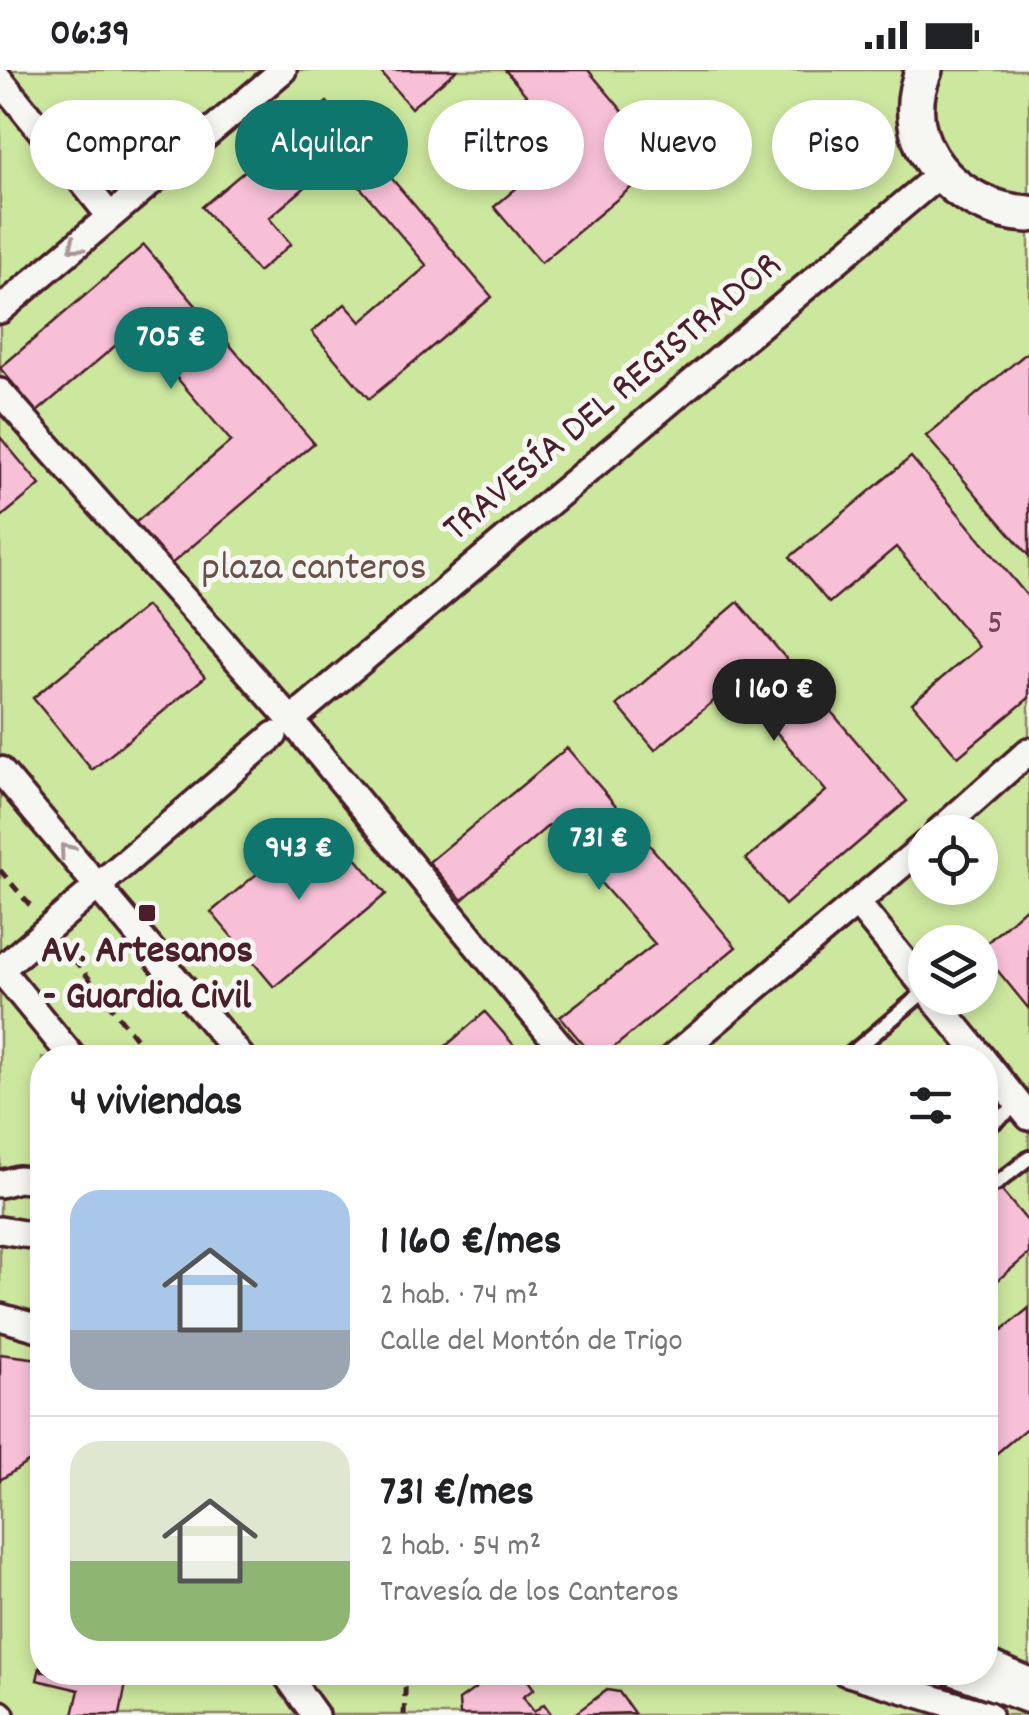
<!DOCTYPE html>
<html lang="es">
<meta charset="utf-8">
<style>
body{margin:0;font-family:Dekko,sans-serif;background:#f6f6f6;color:#202124;height:100vh;display:flex;flex-direction:column;font-size:38px;white-space:nowrap}
*{box-sizing:border-box;margin:0}
p{font-size:32px;color:#757577}
.icon{flex:none;width:55px;height:55px;fill:none;stroke:currentColor;stroke-width:2;stroke-linecap:round;stroke-linejoin:round}
.map{position:relative;flex:1;overflow:hidden}
.drawer{position:absolute;left:30px;top:975px;width:968px;height:640px;display:flex;flex-direction:column;background:#fff;border-radius:40px;box-shadow:0 5px 15px #0003}
.drawer>*{flex:none}
.hud{position:absolute;left:30px;top:30px;width:970px;height:90px;display:flex;gap:20px}
.buttons{position:absolute;left:908px;top:745px;display:grid;gap:20px}
.buttons a{display:grid;place-items:center;width:90px;height:90px;border-radius:50%;background:#fff;box-shadow:0 5px 15px #0003;font-size:50px}
.price{position:absolute;translate:-50% -85px;padding:0 22px;border-radius:35px;background:#0f766e;color:#fff;font-size:32px;line-height:65px;filter:drop-shadow(0 2px 5px #0008)}
.price::after{content:'';position:absolute;left:50%;top:60px;width:30px;height:22px;margin-left:-15px;background:inherit;clip-path:polygon(0 0,100% 0,50% 100%)}
.price.current{background:#222;color:#fff}
ul{padding:0;list-style:none}
li{display:flex;align-items:center;gap:30px;height:250px;padding:0 40px}
li+li{border-top:2px solid #e0e0e0}
li span{display:grid;place-items:center;flex:none;width:280px;height:200px;border-radius:30px;color:#555}
li>.icon{margin-inline-start:auto}
span .icon{width:120px;height:120px;fill:#fffc;stroke-width:1}
li b{font-size:42px}
h2{display:flex;justify-content:space-between;align-items:center;height:120px;padding:0 40px;font-size:42px}
.chip{padding:0 35px;border-radius:45px;background:#fff;box-shadow:0 5px 15px #0003;font-size:35px;line-height:90px}
.chip.current{background:#0f766e;color:#fff}
.status{display:flex;justify-content:space-between;align-items:center;height:70px;padding:0 50px;background:#fff;direction:ltr}
.status svg{height:28px;fill:currentColor}
.map>svg:first-child{display:block}
.green{fill:#cce79e;stroke:#8b8364;stroke-width:2.5;fill-rule:evenodd}
.building{fill:#f7c0d7;stroke:#4a1f2b;stroke-width:2.5}
.lines{fill:none;stroke-linecap:round;stroke-linejoin:round}
.lane-casing{stroke:#4a1f2b;stroke-width:20}
.street-casing{stroke:#4a1f2b;stroke-width:32}
.secondary-casing{stroke:#4a1f2b;stroke-width:42}
.path{stroke:#4a1f2b;stroke-width:5;stroke-dasharray:10 8;stroke-linecap:butt}
.lane{stroke:#f6f6f2;stroke-width:12}
.street{stroke:#f6f6f2;stroke-width:25}
.secondary{stroke:#f6f6f2;stroke-width:35}
.oneway{stroke:#a99598}
.poi-dot{fill:#4a1f2b;stroke:#f6f6f2;stroke-width:4}
.labels{text-anchor:middle;dominant-baseline:central;stroke-width:10;stroke-linejoin:round;paint-order:stroke}
.number-label{font-size:35px;fill:#754756}
.street-label{font-size:40px;fill:#4a1f2b;stroke:#f6f6f2}
.park-label{font-size:40px;fill:#6a5148;stroke:#f6f6f2}
.poi-label{font-size:40px;font-weight:bold;fill:#4a1f2b;stroke:#f6f6f2}
</style>
<div class="status"><b>06:39</b><svg viewBox="0 0 49 12"><path d="M0 12V9h3v3zM5 12V6h3v6zM10 12V3h3v9zM15 12V0h3v12zM26 1h20v11H26zM47 4h2v5h-2z"/></svg></div>
<div class="map">
<svg width="1029" height="1645" viewBox="0 0 1029 1645">
<rect width="100%" height="100%" fill="#f6f6f2"/>
<filter id="ink" filterUnits="userSpaceOnUse"><feTurbulence type="fractalNoise" baseFrequency=".01" numOctaves="2"/><feDisplacementMap in="SourceGraphic" scale="20" xChannelSelector="R" yChannelSelector="G"/><feConvolveMatrix kernelMatrix="1 2 1 2 8 2 1 2 1" color-interpolation-filters="sRGB"/></filter>
<g filter="url(#ink)">
<path class="green" d="M0 0H1029V1645H0ZM925 762H980V818H925ZM925 872H980V928H925ZM42 988H985V1602H42Z"/>
<g class="building">
<polygon points="379,0 457,0 411,38"/>
<polygon points="505,0 588,0 664,90 541,193 494,137 568,75"/>
<polygon points="327,32 492,227 369,329 312,262 345,234 361,252 427,196 337,90 269,148 291,174 258,202 202,137"/>
<polygon points="144,175 314,373 169,496 134,454 231,371 135,259 37,342 0,298"/>
<polygon points="1029,281 1029,486 926,366"/>
<polygon points="0,367 40,415 0,448"/>
<polygon points="911,387 1029,528 1029,628 958,687 912,633 979,577 896,477 829,533 790,487"/>
<polygon points="738,532 907,731 785,835 746,789 826,721 735,613 655,680 617,635"/>
<polygon points="146,536 205,607 92,700 33,628"/>
<polygon points="567,678 736,877 601,988 595,988 560,947 655,874 549,755 462,830 429,792"/>
<polygon points="323,749 386,824 274,917 211,842"/>
<polygon points="1029,835 1029,939 980,879"/>
<polygon points="485,942 525,988 432,988"/>
<polygon points="985,1101 1029,1153 1029,1184 985,1221"/>
<polygon points="1029,1238 1029,1356 985,1393 985,1274"/>
<polygon points="0,1284 39,1289 42,1295 42,1383 0,1410"/>
<polygon points="42,1589 42,1602 128,1602 120,1645 73,1645 79,1620 37,1610"/>
<polygon points="498,1602 522,1602 534,1619 523,1627 534,1642 544,1634 552,1645 460,1645 459,1630"/>
<polygon points="607,1620 619,1622 634,1643 573,1645"/>
</g>
<g class="lines">
<defs>
<g id="lane">
<polyline points="846,988 925,921"/>
<polyline points="985,1059 1019,1034"/>
<polyline points="996,1114 1029,1088"/>
</g>
<g id="street">
<polyline points="0,10 110,146"/>
<polyline points="0,240 283,0"/>
<polyline points="0,322 291,650 570,988"/>
<polyline points="291,650 940,104"/>
<polyline points="0,700 242,988"/>
<polyline points="938,762 1029,681"/>
<polyline points="857,833 925,917"/>
<polyline points="0,899 73,988"/>
<polyline points="0,900 274,665"/>
<polyline points="933,928 982,988"/>
<polyline points="672,988 925,775"/>
<polyline points="985,992 1029,1047"/>
<polyline points="0,1114 18,1109 42,1111"/>
<polyline points="0,1160 42,1167"/>
<polyline points="0,1247 42,1259"/>
<polyline points="985,1592 1029,1611"/>
<polyline points="845,1602 988,1645"/>
<polyline points="953,1602 1029,1630"/>
<polyline points="285,1603 315,1645"/>
<polyline points="0,1644 1,1645"/>
</g>
<path id="secondary" d="M924 0C892 74 957 141 1029 144"/>
</defs>
<use href="#lane" class="lane-casing"/>
<use href="#street" class="street-casing"/>
<use href="#secondary" class="secondary-casing"/>
<g class="path">
<polyline points="0,800 34,840"/>
<polyline points="63,875 151,988"/>
<polyline points="404,1645 406,1602"/>
</g>
<use href="#lane" class="lane"/>
<use href="#street" class="street"/>
<use href="#secondary" class="secondary"/>
</g>
<defs><path id="oneway-chevron" d="M-2-3.5L2.5 0L-2 3.5" fill="none" stroke-width="1.6" stroke-linecap="round" stroke-linejoin="round" transform="scale(2.5)"/></defs>
<g class="oneway">
<use href="#oneway-chevron" transform="translate(75 176) rotate(140)"/>
<use href="#oneway-chevron" transform="translate(66 780) rotate(-130)"/>
</g>
</g>
<rect class="poi-dot" x="137" y="833" width="20" height="20" rx="5"/>
<g class="labels">
<g class="number-label">
<text x="995" y="555">5</text>
</g>
<g class="street-label">
<text transform="translate(614 329) rotate(-40)">TRAVESÍA DEL REGISTRADOR</text>
</g>
<g class="park-label">
<text x="314" y="500">plaza canteros</text>
</g>
<g class="poi-label">
<text x="147" y="883">Av. Artesanos<tspan x="147" dy="46">- Guardia Civil</tspan></text>
</g>
</g>
</svg>
<div class="buttons">
<a><svg class="icon" aria-label="locate" viewBox="0 0 24 24"><circle cx="12" cy="12" r="6"/><path d="M12 2v4M12 18v4M2 12h4M18 12h4"/></svg></a>
<a><svg class="icon" aria-label="layers" viewBox="0 0 24 24"><path d="M12 4l9 5-9 5-9-5zM3 14l9 5 9-5"/></svg></a>
</div>
<b class="price" style="left:171px;top:322px">705 €</b>
<b class="price current" style="left:774px;top:674px">1 160 €</b>
<b class="price" style="left:599px;top:823px">731 €</b>
<b class="price" style="left:299px;top:833px">943 €</b>
<div class="hud">
<a class="chip">Comprar</a>
<a class="chip current">Alquilar</a>
<a class="chip">Filtros</a>
<a class="chip">Nuevo</a>
<a class="chip">Piso</a>
</div>
<section class="drawer">
<h2>4 viviendas<svg class="icon" aria-label="filters" viewBox="0 0 24 24"><path d="M4 7h16M4 17h16"/><circle cx="9" cy="7" r="2"/><circle cx="15" cy="17" r="2"/></svg></h2>
<ul>
<li><span style="background:linear-gradient(#a9c7e8 70%,#9aa5b1 0)"><svg class="icon" aria-label="home" viewBox="0 0 24 24"><path d="M3 11l9-7 9 7M6 9v11h12V9"/></svg></span><div><b>1 160 €/mes</b><p>2 hab. · 74 m²</p><p>Calle del Montón de Trigo</p></div></li>
<li><span style="background:linear-gradient(#dfe7d0 60%,#8fb573 0)"><svg class="icon" aria-label="home" viewBox="0 0 24 24"><path d="M3 11l9-7 9 7M6 9v11h12V9"/></svg></span><div><b>731 €/mes</b><p>2 hab. · 54 m²</p><p>Travesía de los Canteros</p></div></li>
</ul>
</section>
</div>
